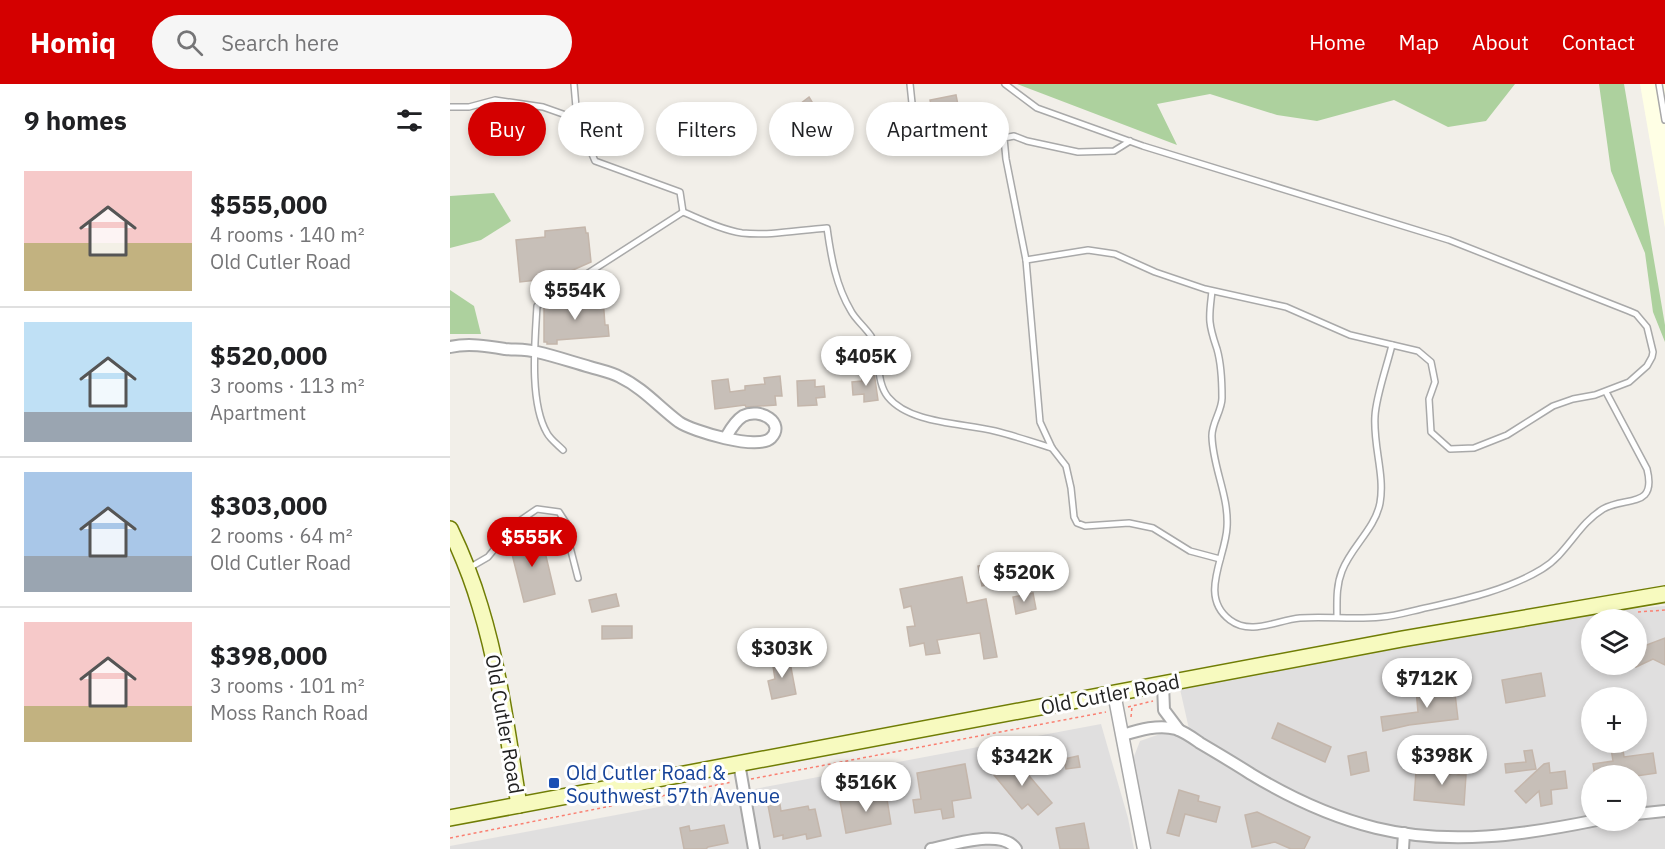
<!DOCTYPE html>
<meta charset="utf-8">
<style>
body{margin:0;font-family:"IBM Plex Sans",sans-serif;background:#f6f6f6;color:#202124;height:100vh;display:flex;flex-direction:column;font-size:22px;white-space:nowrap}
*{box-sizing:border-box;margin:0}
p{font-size:20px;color:#757577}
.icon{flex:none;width:33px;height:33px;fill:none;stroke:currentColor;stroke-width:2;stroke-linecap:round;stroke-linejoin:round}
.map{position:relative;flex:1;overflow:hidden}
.side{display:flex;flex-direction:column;background:#fff;width:450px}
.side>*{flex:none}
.hud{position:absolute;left:18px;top:18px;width:570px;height:54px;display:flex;gap:12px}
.controls{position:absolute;left:1131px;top:525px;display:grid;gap:12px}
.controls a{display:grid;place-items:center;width:66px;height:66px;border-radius:50%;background:#fff;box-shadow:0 3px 9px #0003;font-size:30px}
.price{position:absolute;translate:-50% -51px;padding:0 14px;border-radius:21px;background:#fff;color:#222;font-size:20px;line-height:39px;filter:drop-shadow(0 2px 3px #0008)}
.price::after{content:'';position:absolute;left:50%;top:36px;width:18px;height:14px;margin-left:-9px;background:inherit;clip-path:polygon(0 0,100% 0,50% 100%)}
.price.active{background:#d40000;color:#fff}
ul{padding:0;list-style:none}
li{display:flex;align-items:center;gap:18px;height:150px;padding:0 24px}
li+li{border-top:2px solid #e0e0e0}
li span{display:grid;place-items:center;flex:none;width:168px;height:120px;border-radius:0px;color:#555}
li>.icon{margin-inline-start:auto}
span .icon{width:72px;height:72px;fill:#fffc;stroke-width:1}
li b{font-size:26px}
h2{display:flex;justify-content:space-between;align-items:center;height:72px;padding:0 24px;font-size:26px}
.chip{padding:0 21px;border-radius:27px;background:#fff;box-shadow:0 3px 9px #0003;font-size:21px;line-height:54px}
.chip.active{background:#d40000;color:#fff}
header{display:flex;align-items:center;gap:36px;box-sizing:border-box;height:84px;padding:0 30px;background:#d40000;color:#fff}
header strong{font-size:28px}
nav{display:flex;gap:33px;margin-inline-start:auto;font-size:21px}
.search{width:420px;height:54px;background:#f6f6f6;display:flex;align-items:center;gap:15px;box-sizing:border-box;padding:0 21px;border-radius:33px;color:#757577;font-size:22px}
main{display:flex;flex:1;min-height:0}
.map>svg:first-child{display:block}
.residential{fill:#e0dfdf;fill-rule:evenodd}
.education{fill:#ffffe5}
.forest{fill:#add19e}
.building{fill:#c7bfb8;stroke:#c4b6ab;stroke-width:1.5}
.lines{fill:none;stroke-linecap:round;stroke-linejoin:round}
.service-casing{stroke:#a9a9a9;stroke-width:8}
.minor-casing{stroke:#a9a9a9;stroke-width:14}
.tertiary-casing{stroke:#a9a9a9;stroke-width:15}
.secondary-casing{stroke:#707d05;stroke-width:18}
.path{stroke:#fa8072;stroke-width:1.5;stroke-dasharray:3 3;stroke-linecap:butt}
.service{stroke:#fff;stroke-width:5}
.minor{stroke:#fff;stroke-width:10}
.tertiary{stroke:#fff;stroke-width:12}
.secondary{stroke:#f7fabf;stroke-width:15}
.transit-dot{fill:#1a4fb4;stroke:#fff;stroke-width:2}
.labels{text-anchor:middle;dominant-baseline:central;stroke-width:6;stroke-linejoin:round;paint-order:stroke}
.street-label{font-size:20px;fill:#222;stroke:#fff}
.transit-label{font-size:20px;fill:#164399;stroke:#fff;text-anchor:start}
</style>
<header>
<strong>Homiq</strong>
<div class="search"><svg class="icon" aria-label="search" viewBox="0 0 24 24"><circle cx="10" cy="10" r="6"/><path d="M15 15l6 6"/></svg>Search here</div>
<nav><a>Home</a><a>Map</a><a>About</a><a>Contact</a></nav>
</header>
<main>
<section class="side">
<h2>9 homes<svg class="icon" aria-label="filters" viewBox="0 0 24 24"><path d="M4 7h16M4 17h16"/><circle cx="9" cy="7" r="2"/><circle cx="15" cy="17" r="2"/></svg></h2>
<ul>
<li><span style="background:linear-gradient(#f6c9c9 60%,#c2b280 0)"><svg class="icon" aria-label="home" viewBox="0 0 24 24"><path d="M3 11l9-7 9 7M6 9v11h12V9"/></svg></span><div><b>$555,000</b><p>4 rooms · 140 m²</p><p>Old Cutler Road</p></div></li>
<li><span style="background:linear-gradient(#bfe0f5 75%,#9aa5b1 0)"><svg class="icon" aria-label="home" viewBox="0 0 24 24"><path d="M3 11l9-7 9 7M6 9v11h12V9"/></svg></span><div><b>$520,000</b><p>3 rooms · 113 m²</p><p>Apartment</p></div></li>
<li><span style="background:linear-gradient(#a9c7e8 70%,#9aa5b1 0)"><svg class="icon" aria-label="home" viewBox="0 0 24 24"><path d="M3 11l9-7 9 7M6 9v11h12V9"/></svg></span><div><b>$303,000</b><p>2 rooms · 64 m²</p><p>Old Cutler Road</p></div></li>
<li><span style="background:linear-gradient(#f6c9c9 70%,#c2b280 0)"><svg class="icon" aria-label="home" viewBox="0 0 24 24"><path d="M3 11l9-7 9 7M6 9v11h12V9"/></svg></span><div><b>$398,000</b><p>3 rooms · 101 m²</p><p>Moss Ranch Road</p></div></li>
</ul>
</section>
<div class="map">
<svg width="1215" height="765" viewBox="0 0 1215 765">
<rect width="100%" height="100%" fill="#f2efe9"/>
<g class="residential">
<path d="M1215 522V765H699L683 675 690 657 716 648 739 645 730 605 1051 545 1176 525ZM1142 536H1186V580H1142ZM1142 614H1186V658H1142ZM1142 692H1186V736H1142Z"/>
<polygon points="651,640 678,734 684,765 0,765 0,762"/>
</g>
<polygon class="education" points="1190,0 1215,0 1215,144"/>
<g class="forest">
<polygon points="567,0 1065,0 1036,37 998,43 944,16 867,37 827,31 760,10 707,20 727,61"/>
<polygon points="1149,0 1174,0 1215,241 1215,258 1203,228 1195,169 1161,87"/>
<polygon points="44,109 61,137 31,156 0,164 0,112"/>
<polygon points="0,206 24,222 31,250 0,250"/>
</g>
<g class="building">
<polygon points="506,11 509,26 483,31 480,16"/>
<polygon points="359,13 371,33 349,44 345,59 330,56 337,30"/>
<polygon points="135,143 136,149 138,149 141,178 105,194 70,198 66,156 95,153 95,147"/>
<polygon points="153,214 155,241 158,241 159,252 107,256 107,260 97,260 97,258 94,258 94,223 111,221 111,217"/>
<polygon points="424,288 428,316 414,318 414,310 403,311 402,298 412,297 411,289"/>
<polygon points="330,292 332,312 325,312 326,321 296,323 295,321 265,325 262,297 278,295 280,308 295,306 295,302 315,300 314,294"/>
<polygon points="365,296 365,303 374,302 375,313 366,314 367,321 348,322 347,297"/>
<polygon points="90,447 105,510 74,518 59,458 82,453 81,449"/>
<polygon points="567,475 570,495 532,502 528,482"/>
<polygon points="512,493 517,519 536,515 547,573 534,575 530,549 487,556 490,569 476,571 474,559 460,562 457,543 465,542 461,522 454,524 450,505"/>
<polygon points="583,509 586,525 566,530 563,513"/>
<polygon points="166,510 169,522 142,528 139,516"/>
<polygon points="152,542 182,542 182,554 152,555"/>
<polygon points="1215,554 1215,581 1203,575 1186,583 1186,565"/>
<polygon points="339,573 346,610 322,615 318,597 325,595 322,576"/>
<polygon points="1091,589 1095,612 1056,619 1052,596"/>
<polygon points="1004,601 1008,635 959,641 933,647 931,633 968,628 966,605"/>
<polygon points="828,639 881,663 875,678 822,654"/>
<polygon points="1160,658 1172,658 1174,673 1203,669 1206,689 1186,692 1145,692 1143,680 1163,677"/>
<polygon points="1082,666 1086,685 1056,689 1055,680 1076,678 1074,667"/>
<polygon points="916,668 919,687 901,691 898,672"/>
<polygon points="628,672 630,683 616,685 614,675"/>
<polygon points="1017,673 1022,679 1008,691 1016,691 1014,721 964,716 966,687 1000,690 999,689"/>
<polygon points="564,674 602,719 588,731 578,720 572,725 544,691"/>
<polygon points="1099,679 1100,689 1115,687 1117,704 1101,706 1102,720 1091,722 1089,707 1076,719 1065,707 1094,680"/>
<polygon points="515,680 521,714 502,717 504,733 493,735 491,725 465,729 463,716 471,715 467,689"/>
<polygon points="729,706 749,712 748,717 770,723 766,738 735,730 729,752 717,749"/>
<polygon points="436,709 441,740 396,749 390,717 421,710 421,712"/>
<polygon points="329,714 331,727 358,722 359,726 365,725 371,752 357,755 356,750 333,755 333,751 324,753 317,716"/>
<polygon points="807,728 860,753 854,765 841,765 825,758 802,763 795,731"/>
<polygon points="634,739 639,765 610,765 606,744"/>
<polygon points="274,741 278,759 258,763 256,765 234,765 230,744 239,742 240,747"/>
</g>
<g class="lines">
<defs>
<g id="service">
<polyline points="124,0 127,35"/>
<path d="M460 0 465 48C477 49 489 49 500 51 520 54 533 58 554 54"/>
<polyline points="555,0 587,24 693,62 999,156 1179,227 1186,230 1197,243 1203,268 1202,273 1197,282 1179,298 1145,311 1123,315 1103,322 1057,351 1024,364 1000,365 981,348 979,315 985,298 981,278 968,267 900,251 836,223 755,205 705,188 665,170 638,166 576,176"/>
<polyline points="1209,0 1215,36"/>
<polyline points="0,23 19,23 45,16 93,23 127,35 145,77 230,108 233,128"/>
<polyline points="680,57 664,67 628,68 577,57 564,52 554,54 556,75 576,176 590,338 602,364 616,382 621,404 624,433 627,439 635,442 679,439 703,444 740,467 770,475"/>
<path d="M233 128C252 136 272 146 292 149 320 152 349 146 377 144 381 173 386 202 401 227 405 235 415 243 421 252 431 270 425 297 438 313 460 340 513 339 545 347 565 352 583 358 602 364"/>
<path d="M762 207C761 217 759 228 760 238 761 248 764 256 767 265 771 279 772 299 772 314 772 327 761 340 762 353 763 384 779 412 777 443 776 473 748 512 780 536 801 552 827 536 850 534 877 532 904 536 931 533 945 532 958 528 971 525 1011 516 1056 507 1092 485 1117 470 1128 440 1153 425 1176 412 1207 425 1197 385L1156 308"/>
<path d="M113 366C108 361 100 355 97 349 79 318 85 257 87 222L233 128"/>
<polyline points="19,484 38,473 65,440 87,425 109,428 118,442 120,463 128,494"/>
<path d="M887 533C887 517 886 502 892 487 901 463 925 445 930 419 935 391 923 362 925 332 926 312 937 282 942 261"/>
</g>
<g id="minor">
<path d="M0 263C18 259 37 262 55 265 65 266 76 265 87 268 105 272 122 278 140 283 150 286 161 288 170 293 193 304 209 323 229 338 242 347 308 367 321 354 336 339 310 323 293 332 285 337 280 346 276 353"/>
<polyline points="713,600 714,626 729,646"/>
<path d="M673 651C689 646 709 640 726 645 735 648 743 654 750 659 767 669 784 679 801 690 839 713 882 733 926 744 999 762 1074 751 1147 736"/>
<polyline points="289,679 304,765"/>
<polyline points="1186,730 1215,727"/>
<path d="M481 765C503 761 552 744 566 765"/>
<polyline points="953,765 954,749"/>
</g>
<polyline id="tertiary" points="664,609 694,765"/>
<g id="secondary">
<path d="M0 445C12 470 22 495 30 522 50 587 58 655 69 721"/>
<polyline points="0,734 952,555 1215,510"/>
</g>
</defs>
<use href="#service" class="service-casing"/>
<use href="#minor" class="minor-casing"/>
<use href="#tertiary" class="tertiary-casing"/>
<use href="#secondary" class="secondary-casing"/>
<g class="path">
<polyline points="1188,528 1215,526"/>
<polyline points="678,623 703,617"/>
<polyline points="681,633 682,623"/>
<polyline points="301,695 656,628"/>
<polyline points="0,754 282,698"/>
</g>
<use href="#service" class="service"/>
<use href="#minor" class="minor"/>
<use href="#tertiary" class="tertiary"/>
<use href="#secondary" class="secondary"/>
</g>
<rect class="transit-dot" x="98" y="693" width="12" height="12" rx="3"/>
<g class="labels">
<g class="street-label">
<text transform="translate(660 610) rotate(-11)">Old Cutler Road</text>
<text transform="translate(55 640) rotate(80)">Old Cutler Road</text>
</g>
<g class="transit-label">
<text x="116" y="688">Old Cutler Road &amp;<tspan x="116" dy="23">Southwest 57th Avenue</tspan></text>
</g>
</g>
</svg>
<div class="controls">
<a><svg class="icon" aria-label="layers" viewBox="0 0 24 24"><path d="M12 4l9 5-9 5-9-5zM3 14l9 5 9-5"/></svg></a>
<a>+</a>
<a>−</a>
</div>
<b class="price" style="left:125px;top:237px">$554K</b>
<b class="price" style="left:416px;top:303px">$405K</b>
<b class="price active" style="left:82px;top:484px">$555K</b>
<b class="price" style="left:574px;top:519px">$520K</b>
<b class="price" style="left:332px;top:595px">$303K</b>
<b class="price" style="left:977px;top:625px">$712K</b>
<b class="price" style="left:992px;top:702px">$398K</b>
<b class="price" style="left:572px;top:703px">$342K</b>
<b class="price" style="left:416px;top:729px">$516K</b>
<div class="hud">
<a class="chip active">Buy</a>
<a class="chip">Rent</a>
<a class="chip">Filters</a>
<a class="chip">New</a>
<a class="chip">Apartment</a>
</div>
</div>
</main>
